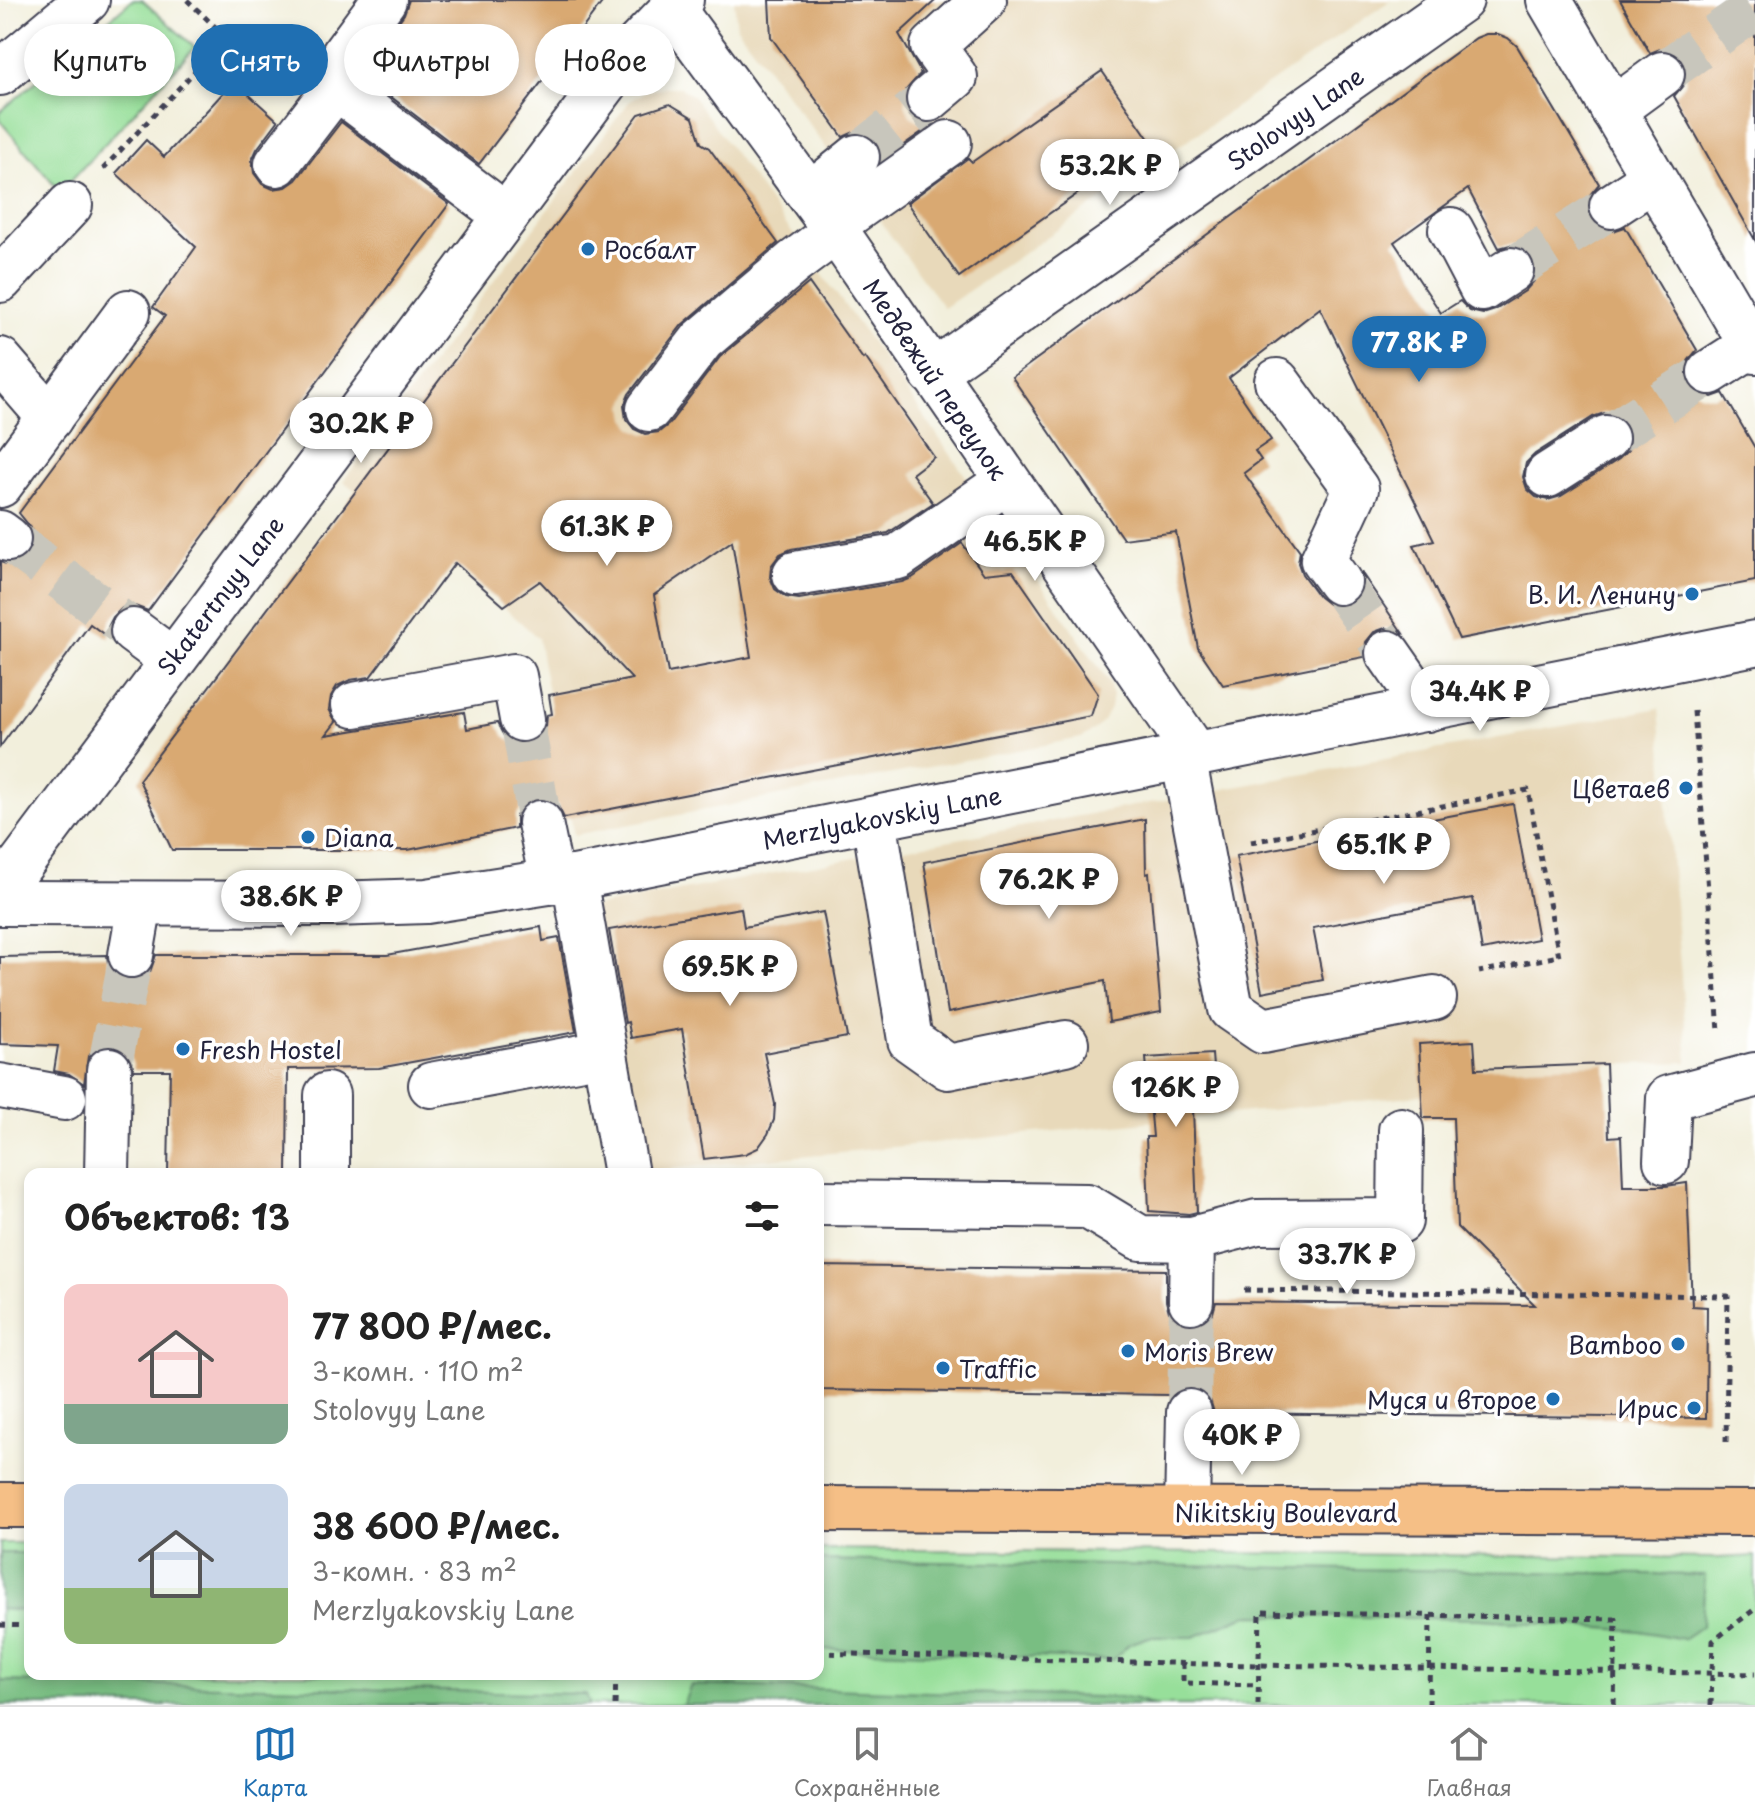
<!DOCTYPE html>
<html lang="ru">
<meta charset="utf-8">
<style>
body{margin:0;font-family:"Playpen Sans",sans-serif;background:#f2f2f2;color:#222;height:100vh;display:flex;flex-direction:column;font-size:30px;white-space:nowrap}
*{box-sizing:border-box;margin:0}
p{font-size:26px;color:#767676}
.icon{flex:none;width:44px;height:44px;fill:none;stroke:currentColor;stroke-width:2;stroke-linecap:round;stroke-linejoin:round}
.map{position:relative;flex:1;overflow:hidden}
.panel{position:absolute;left:24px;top:1168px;width:800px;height:512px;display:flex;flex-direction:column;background:#fff;border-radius:16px;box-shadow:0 4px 12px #0003}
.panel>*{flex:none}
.hud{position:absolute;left:24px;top:24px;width:800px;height:72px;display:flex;gap:16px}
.price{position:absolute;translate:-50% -68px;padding:0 18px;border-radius:28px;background:#fff;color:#222;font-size:26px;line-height:52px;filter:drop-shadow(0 2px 4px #0008)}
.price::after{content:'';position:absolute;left:50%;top:48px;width:24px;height:18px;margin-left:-12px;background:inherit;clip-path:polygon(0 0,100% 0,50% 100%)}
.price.selected{background:#1f6fb2;color:#fff}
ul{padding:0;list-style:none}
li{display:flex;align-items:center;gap:24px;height:200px;padding:0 40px}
li span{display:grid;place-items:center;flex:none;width:224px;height:160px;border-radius:16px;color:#555}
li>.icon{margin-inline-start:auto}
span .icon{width:96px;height:96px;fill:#fffc;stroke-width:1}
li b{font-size:34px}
h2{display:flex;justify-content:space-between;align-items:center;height:96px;padding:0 40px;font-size:34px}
.chip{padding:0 28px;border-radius:36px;background:#fff;box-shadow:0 4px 12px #0003;font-size:28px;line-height:72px}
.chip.selected{background:#1f6fb2;color:#fff}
.menu{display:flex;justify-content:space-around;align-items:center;height:112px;border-top:2px solid #e0e0e0;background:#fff;font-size:22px;color:#767676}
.menu a{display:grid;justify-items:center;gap:4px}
.menu .selected{color:#1f6fb2}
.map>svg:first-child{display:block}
.built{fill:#e8d9ba}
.green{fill:#97df9a;stroke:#5c806a;stroke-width:2}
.forest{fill:#79be82;stroke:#4e705e;stroke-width:2}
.building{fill:#d9a972;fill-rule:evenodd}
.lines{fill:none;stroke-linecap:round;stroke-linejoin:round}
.minor-tunnel{stroke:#c8c6bc;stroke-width:44;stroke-dasharray:44 22;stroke-linecap:butt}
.minor-casing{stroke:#414153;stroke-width:48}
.major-casing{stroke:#414153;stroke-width:48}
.path{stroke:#414153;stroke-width:5;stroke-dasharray:6 6;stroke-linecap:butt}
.minor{stroke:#fff;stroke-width:44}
.major{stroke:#f5bf86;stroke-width:44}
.poi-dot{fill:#1f6fb2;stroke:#fff;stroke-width:3}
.labels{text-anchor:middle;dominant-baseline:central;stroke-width:7;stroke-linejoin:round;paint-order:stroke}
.street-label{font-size:24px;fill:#22223b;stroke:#fff}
.poi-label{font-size:24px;fill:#22223b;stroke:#fff;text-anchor:start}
</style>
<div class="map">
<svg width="1755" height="1705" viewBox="0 0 1755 1705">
<rect width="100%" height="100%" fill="#fff"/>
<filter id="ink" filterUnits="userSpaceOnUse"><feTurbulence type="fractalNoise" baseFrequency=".0125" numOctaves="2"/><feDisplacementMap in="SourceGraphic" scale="16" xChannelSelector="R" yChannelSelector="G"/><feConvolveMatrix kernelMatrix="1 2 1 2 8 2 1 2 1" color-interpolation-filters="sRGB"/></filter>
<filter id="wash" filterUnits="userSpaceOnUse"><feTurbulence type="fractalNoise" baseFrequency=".006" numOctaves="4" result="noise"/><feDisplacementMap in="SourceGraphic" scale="32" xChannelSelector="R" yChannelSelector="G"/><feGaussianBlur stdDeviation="1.8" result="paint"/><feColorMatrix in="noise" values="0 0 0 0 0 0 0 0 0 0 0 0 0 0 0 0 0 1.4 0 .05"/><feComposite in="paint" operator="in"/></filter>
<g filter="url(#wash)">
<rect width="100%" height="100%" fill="#f2efdc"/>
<g class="built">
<polygon points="734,0 1391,0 944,308 737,27"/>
<polygon points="664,87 680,87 693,96 898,379 1109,682 1112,695 1110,708 1103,721 1093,731 1081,738 574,835 538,638 445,554 438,553 343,481 629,102 644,92"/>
<polygon points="1659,708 1688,1062 1476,1069 1474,1041 1420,1044 1422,1095 639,1172 592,907"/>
</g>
<g class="green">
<polygon points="132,0 142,0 195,47 60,192 0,121 0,112"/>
<polygon points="0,1543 30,1543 30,1674 818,1674 818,1549 1717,1558 1755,1556 1755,1705 0,1705"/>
</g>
<g class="forest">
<polygon points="0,1553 30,1553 30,1611 0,1609"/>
<polygon points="818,1560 1705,1575 1702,1626 1683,1639 1640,1631 1480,1619 1246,1615 1194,1637 1149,1637 1129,1644 1113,1660 818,1649"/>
<polygon points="0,1681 586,1694 590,1705 0,1705"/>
<polygon points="691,1685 1133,1698 1154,1705 683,1705"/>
</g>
<g id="blocks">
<g class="building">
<polygon points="409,0 604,0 479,164 365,77 402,29 397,24 404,14"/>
<polygon points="769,0 936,0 899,34 921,73 906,90 905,104 910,116 920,122 933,124 881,161 881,152 877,142 867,134 854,132 843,137 771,37"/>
<polygon points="1620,0 1755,0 1755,240 1674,96 1685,83 1687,72 1683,60 1671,51 1660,49 1650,53"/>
<path d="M1486 34H1498L1508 38 1517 46 1599 184 1589 196 1587 207 1591 219 1602 229 1613 231 1625 227 1697 350 1688 361 1685 374 1689 386 1699 394 1712 397 1723 393 1755 448V581L1459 639 1414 545 1434 540 1320 308 1229 378 1271 440 1255 451 1261 460 1244 473 1300 551 1298 563 1302 574 1319 597 1328 604 1341 607 1353 603 1362 591 1364 580 1361 572 1404 635 1398 630 1385 628 1374 632 1366 642 1364 657 1223 685 1198 648 1176 532 1123 539 1012 377 1476 38ZM1468 189 1499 248 1510 245 1522 247 1531 256 1536 268 1534 281 1525 291 1495 310 1483 314 1470 311 1460 301 1441 313 1394 242ZM1604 413 1617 416 1627 424 1631 436 1628 450 1619 459 1561 496 1548 500 1536 497 1527 489 1523 477 1526 463 1535 454 1593 417Z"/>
<polygon points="1102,71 1151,142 959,277 907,203 968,158 972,162"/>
<polygon points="234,81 278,121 257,149 252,160 254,173 262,184 273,189 286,187 296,180 341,122 449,204 148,611 135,606 122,608 113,617 108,627 110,639 90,624 0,747 0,562 6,564 18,562 28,553 33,541 31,528 19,513 165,316 153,307 196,247 116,173 146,140 164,157"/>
<path d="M670 104 693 118 701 143 709 148 778 243 682 325 629 394 624 406 626 419 634 429 645 434 659 432 669 424 720 357 809 283 863 359 865 357 934 457 912 474 933 503 888 533 791 549 780 554 771 566 770 577 775 589 786 597 799 599 902 582 912 578 962 543 984 574 1013 571 1098 694 1091 716 564 818 558 806 549 800 536 798 523 805 516 816V828L408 850H172L139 780 639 114ZM732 541 751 657 668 673 654 595ZM455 563 504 606 540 581 632 679 549 695 552 714 547 715 546 727 539 737 526 744 514 743 504 736 497 723 467 729 464 712 326 735 336 722 329 709 331 696 337 686 350 680 370 677Z"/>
<polygon points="1513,804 1538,939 1482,950 1473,898 1313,928 1323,980 1262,992 1236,856"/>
<polygon points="1145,819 1146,874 1149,873 1161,1012 1109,1022 1105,981 948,1013 924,862"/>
<polygon points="741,908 744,927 823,912 847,1037 764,1053 775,1104 774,1120 768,1134 758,1148 745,1154 704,1159 682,1029 631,1038 628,1022 625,1023 609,930"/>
<polygon points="541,927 543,941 559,938 576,1032 379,1068 288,1069 287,1174 168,1174 170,1070 134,1070 131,1059 123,1049 109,1045 98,1048 88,1056 84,1084 69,1074 54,1071 58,1046 0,1044 0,957 107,955 108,964 114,974 127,980 140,978 150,972 156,955 387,955"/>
<polygon points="1474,1041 1476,1069 1606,1064 1609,1137 1621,1136 1623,1186 1666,1186 1687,1183 1692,1306 1707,1307 1706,1418 1214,1413 1210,1399 1201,1390 1190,1387 1178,1390 1171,1395 818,1390 818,1266 1166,1270 1166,1301 1169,1312 1178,1322 1190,1326 1204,1322 1213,1313 1216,1302 1535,1305 1457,1227 1453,1118 1423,1118 1419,1044"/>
<polygon points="1212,1054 1216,1107 1193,1109 1197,1212 1189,1214 1149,1211 1146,1137 1153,1137 1146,1058"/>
</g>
</g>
</g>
<g filter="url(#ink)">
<use href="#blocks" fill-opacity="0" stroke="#414153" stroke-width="2"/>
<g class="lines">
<g class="minor-tunnel">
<polyline points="1662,74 1755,8"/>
<polyline points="857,157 929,99"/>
<polyline points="1511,270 1612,206"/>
<polyline points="1606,438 1710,372"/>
<polyline points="8,539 133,631"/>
<polyline points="1339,582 1388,653"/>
<polyline points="522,719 540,823"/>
<polyline points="109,1070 131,955"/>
<polyline points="1189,1412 1191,1301"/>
</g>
<defs>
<g id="minor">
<polyline points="1549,0 1755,351"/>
<polyline points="672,8 836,231 1195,753"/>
<polyline points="0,73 87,0"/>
<polyline points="336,87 344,54 384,0"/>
<polyline points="929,99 955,77 933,46 984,0"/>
<polyline points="1613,110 1662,74"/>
<polyline points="277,164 336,87 505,215"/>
<polyline points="810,195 857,157"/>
<polyline points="1612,206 1653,179"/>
<polyline points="832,226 949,143"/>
<polyline points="1451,230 1482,289 1511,270"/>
<polyline points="0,280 70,205"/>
<polyline points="0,360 50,418"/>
<polyline points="1710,372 1752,345"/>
<polyline points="932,373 1461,0"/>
<polyline points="1277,381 1356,489 1323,560 1339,582"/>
<polyline points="649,409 702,340 793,263 836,231"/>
<polyline points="1548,475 1606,438"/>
<polyline points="0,485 128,312"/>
<polyline points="0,533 8,539"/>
<polyline points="795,574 898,557 1006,482"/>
<polyline points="133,631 172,660"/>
<polyline points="1388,653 1427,709"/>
<polyline points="354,705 514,676 522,719"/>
<polyline points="1183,756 1231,1009 1263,1031 1434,998"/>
<polyline points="874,819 910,1040 948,1067 1066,1043"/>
<polyline points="540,823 552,881"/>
<polyline points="574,878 626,1174"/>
<polyline points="0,892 623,60 681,0"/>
<polyline points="0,903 332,904 427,901 574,878 1755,643"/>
<polyline points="131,955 140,904"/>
<polyline points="431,1085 604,1053"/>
<polyline points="0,1086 64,1098"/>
<polyline points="1666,1161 1669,1098 1755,1075"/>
<polyline points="107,1174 109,1070"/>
<polyline points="327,1174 327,1095"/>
<polyline points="818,1203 1087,1206 1140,1238 1192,1239"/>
<polyline points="1191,1301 1192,1239 1257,1222 1400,1221 1401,1130"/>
<polyline points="1187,1511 1189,1412"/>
</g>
<g id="major">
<polyline points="0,1505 30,1505"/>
<polyline points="818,1509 1755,1513"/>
</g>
</defs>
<use href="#minor" class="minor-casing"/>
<use href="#major" class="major-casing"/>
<g class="path">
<polyline points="187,0 273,82"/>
<polyline points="103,169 226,38"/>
<polyline points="1694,711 1719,1031"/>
<polyline points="1251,842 1528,790 1559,956 1479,972"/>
<polyline points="1244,1290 1728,1296 1726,1443"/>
<polyline points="0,1625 30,1626"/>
<polyline points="818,1653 1203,1664 1755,1674"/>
<polyline points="1183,1663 1183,1683 1258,1685"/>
<polyline points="615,1705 616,1674"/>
<polyline points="1258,1705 1260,1612 1616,1619 1614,1705"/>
<polyline points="1429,1705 1430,1615"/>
<polyline points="1711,1705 1713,1641 1755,1609"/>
</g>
<use href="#minor" class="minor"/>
<use href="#major" class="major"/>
</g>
</g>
<g class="poi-dot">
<circle cx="588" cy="249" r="8"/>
<circle cx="1692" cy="594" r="8"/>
<circle cx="1686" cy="788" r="8"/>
<circle cx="308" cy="837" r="8"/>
<circle cx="183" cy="1049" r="8"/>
<circle cx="1678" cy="1344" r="8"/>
<circle cx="1128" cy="1351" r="8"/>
<circle cx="943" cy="1368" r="8"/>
<circle cx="1553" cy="1399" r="8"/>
<circle cx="1694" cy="1408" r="8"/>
</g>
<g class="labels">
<g class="street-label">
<text transform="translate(1295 118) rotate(-35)">Stolovyy Lane</text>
<text transform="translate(936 379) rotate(56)">Медвежий переулок</text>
<text transform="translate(220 595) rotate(-53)">Skatertnyy Lane</text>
<text transform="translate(882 817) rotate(-11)">Merzlyakovskiy Lane</text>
<text x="1286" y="1512">Nikitskiy Boulevard</text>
</g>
<g class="poi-label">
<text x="604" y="249">Росбалт</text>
<text x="1676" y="594" text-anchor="end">В. И. Ленину</text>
<text x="1670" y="788" text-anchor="end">Цветаев</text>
<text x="324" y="837">Diana</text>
<text x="199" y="1049">Fresh Hostel</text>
<text x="1662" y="1344" text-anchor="end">Bamboo</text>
<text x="1144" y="1351">Moris Brew</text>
<text x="959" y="1368">Traffic</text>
<text x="1537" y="1399" text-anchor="end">Муся и второе</text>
<text x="1678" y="1408" text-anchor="end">Ирис</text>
</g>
</g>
</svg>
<b class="price" style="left:1110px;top:207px">53.2K ₽</b>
<b class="price selected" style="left:1419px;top:384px">77.8K ₽</b>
<b class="price" style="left:361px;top:465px">30.2K ₽</b>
<b class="price" style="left:607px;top:568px">61.3K ₽</b>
<b class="price" style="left:1035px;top:583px">46.5K ₽</b>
<b class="price" style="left:1480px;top:733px">34.4K ₽</b>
<b class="price" style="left:1384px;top:886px">65.1K ₽</b>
<b class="price" style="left:1049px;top:921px">76.2K ₽</b>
<b class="price" style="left:291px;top:938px">38.6K ₽</b>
<b class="price" style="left:730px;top:1008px">69.5K ₽</b>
<b class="price" style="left:1176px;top:1129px">126K ₽</b>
<b class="price" style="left:1347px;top:1296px">33.7K ₽</b>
<b class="price" style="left:1242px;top:1477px">40K ₽</b>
<div class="hud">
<a class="chip">Купить</a>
<a class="chip selected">Снять</a>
<a class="chip">Фильтры</a>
<a class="chip">Новое</a>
</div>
<section class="panel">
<h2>Объектов: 13<svg class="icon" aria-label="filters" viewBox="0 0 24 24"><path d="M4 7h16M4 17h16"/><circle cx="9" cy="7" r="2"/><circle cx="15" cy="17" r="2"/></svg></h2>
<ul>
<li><span style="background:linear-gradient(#f6c9c9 75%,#7fa58c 0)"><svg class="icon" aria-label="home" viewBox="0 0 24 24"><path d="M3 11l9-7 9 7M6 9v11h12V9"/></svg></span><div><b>77 800 ₽/мес.</b><p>3-комн. · 110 m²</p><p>Stolovyy Lane</p></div></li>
<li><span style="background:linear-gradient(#c9d6e8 65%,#8fb573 0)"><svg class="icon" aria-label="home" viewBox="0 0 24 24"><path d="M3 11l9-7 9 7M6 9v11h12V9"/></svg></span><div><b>38 600 ₽/мес.</b><p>3-комн. · 83 m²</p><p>Merzlyakovskiy Lane</p></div></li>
</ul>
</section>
</div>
<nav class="menu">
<a class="selected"><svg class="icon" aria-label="map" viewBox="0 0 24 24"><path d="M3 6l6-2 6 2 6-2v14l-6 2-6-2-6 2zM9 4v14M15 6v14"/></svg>Карта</a>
<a><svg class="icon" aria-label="saved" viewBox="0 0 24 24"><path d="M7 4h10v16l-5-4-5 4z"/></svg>Сохранённые</a>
<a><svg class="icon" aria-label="home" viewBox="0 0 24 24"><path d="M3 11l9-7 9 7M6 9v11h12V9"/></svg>Главная</a>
</nav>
